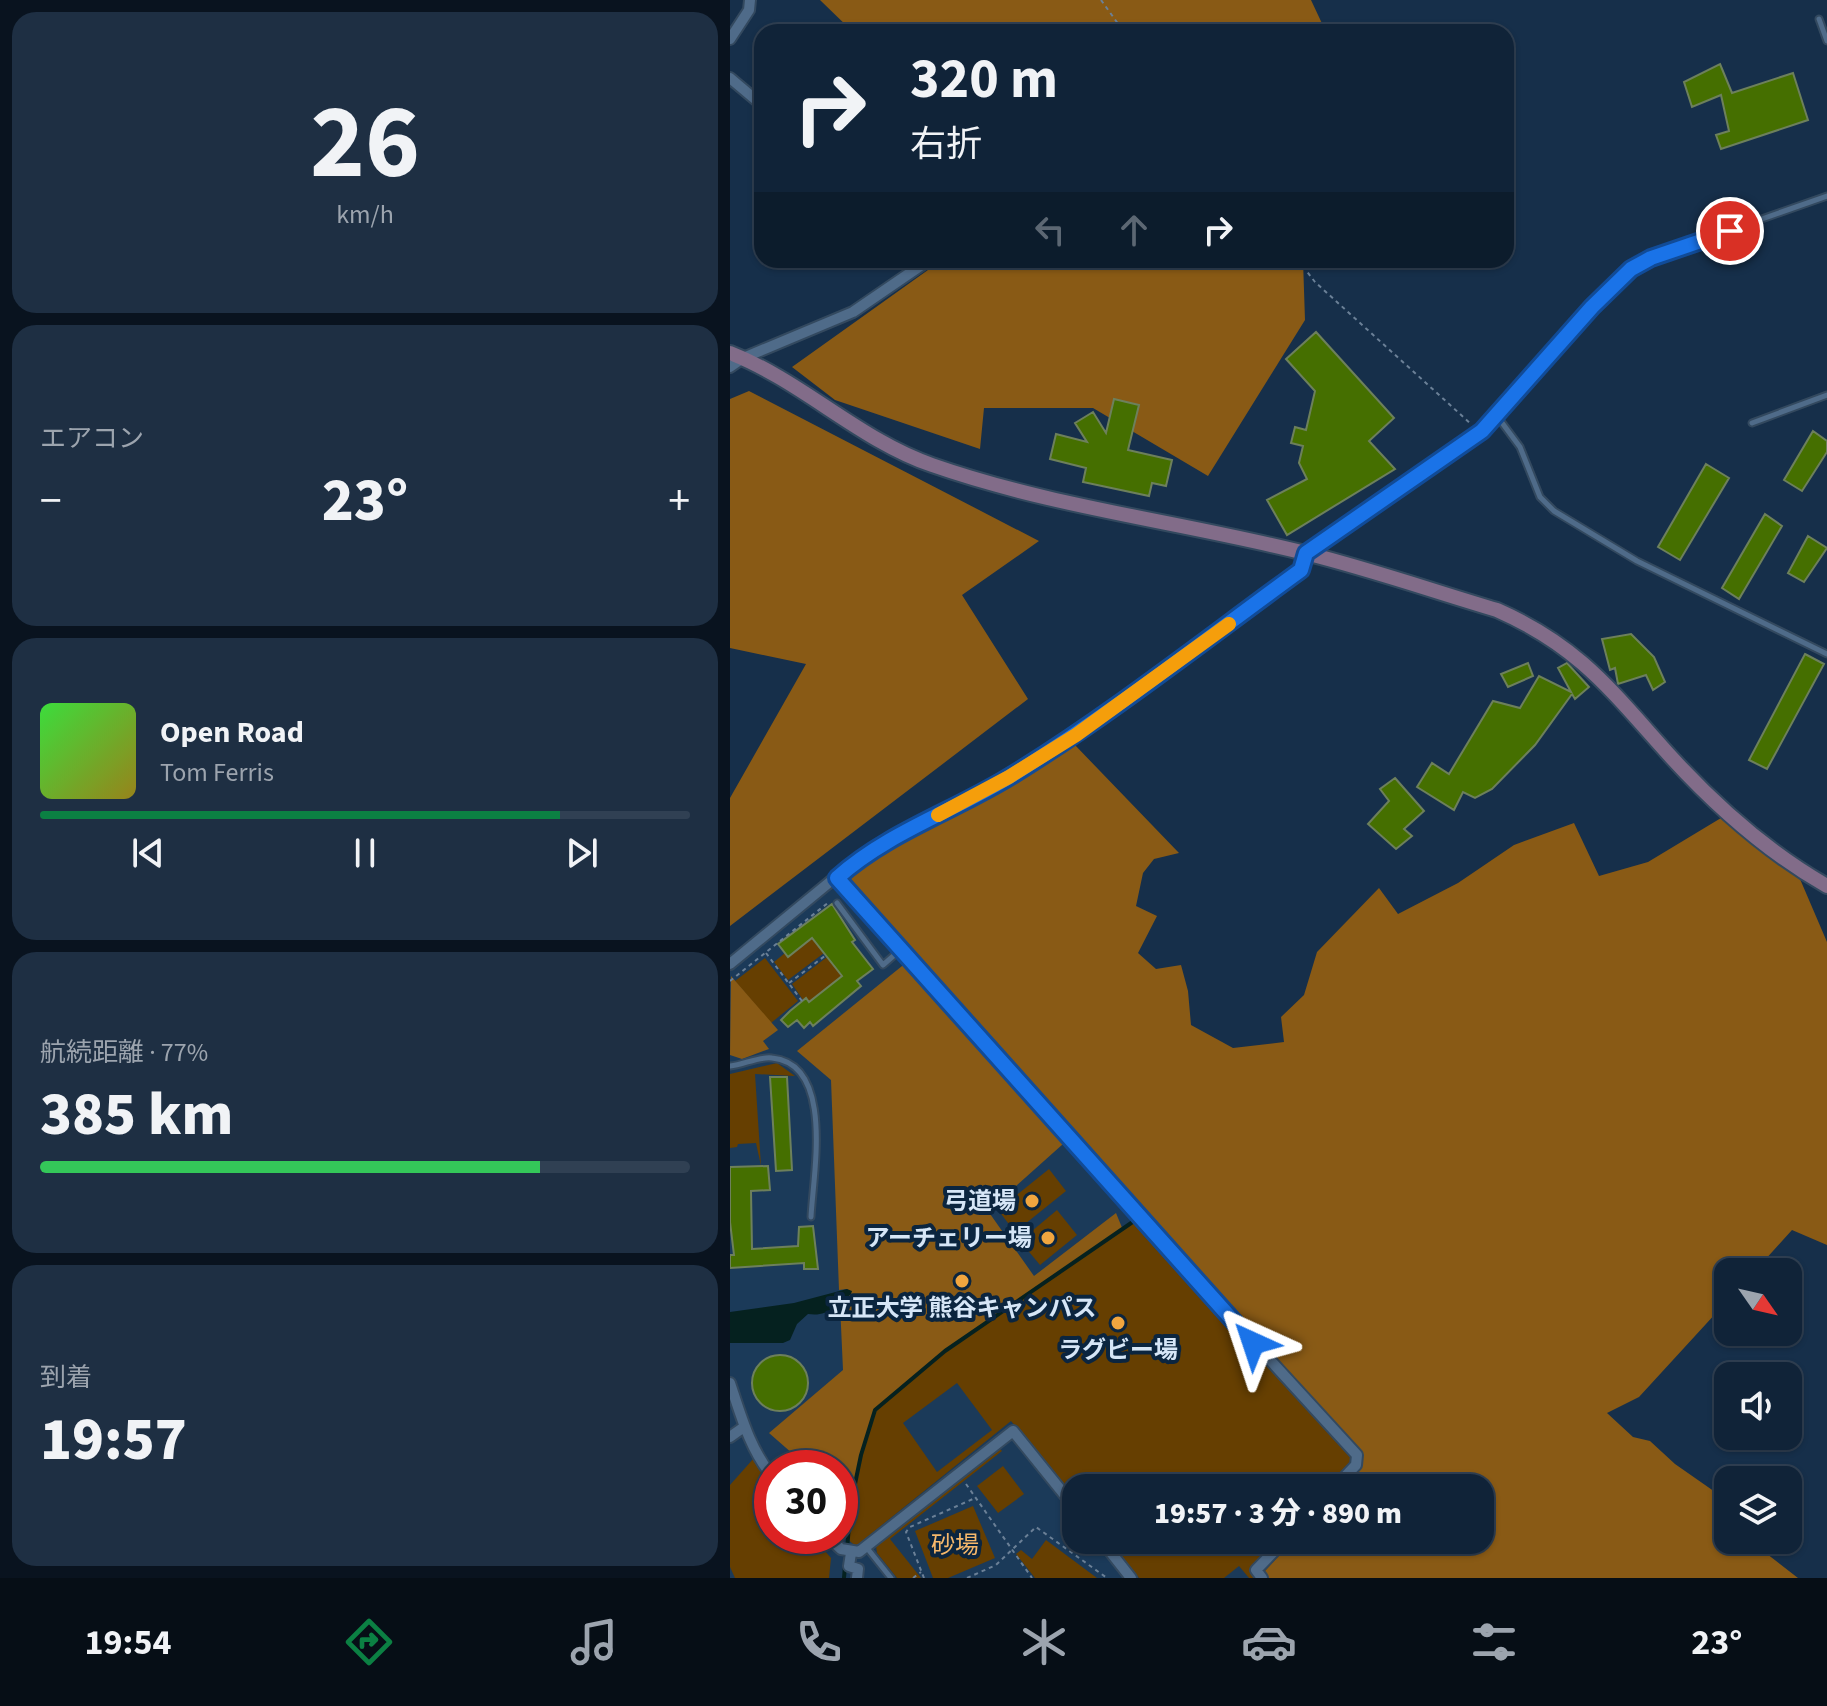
<!DOCTYPE html>
<html lang="ja">
<head>
<meta charset="utf-8">
<style>
  :root { --surface:#102338; --page:#1e2f43; --text:#f1f3f6; --muted:#9ca4ae; --line:#304053; --accent:#0b8043 }
  body { margin:0; font-family:"Source Sans 3","Noto Sans JP",sans-serif; background:var(--page); color:var(--text); height:100vh; display:flex; flex-direction:column; font-size:30px; white-space:nowrap }
  * { box-sizing:border-box; margin:0 }
  p { font-size:26px; color:var(--muted) }
  .icon { flex:none; width:44px; height:44px; fill:none; stroke:currentColor; stroke-width:2; stroke-linecap:round; stroke-linejoin:round }
  .map { position:relative; flex:1; overflow:hidden }
  .drawer { display:flex; flex-direction:column; gap:12px; padding:12px; background:#09131f; width:730px }
  .drawer>* { flex:none }
  .hud { position:absolute; left:24px; top:24px; width:760px; height:244px; border-radius:24px; box-shadow:0 2px 6px #0004,0 0 0 2px var(--line); background:#102338; color:var(--text); overflow:hidden }
  .needle { width:52px; rotate:124deg }
  .controls { position:absolute; left:984px; top:1258px; display:grid; gap:16px }
  .controls a { display:grid; place-items:center; width:88px; height:88px; border-radius:16px; background:var(--surface); box-shadow:0 2px 6px #0004,0 0 0 2px var(--line); font-size:40px }
  .speed { position:absolute; left:24px; top:1450px; display:flex; gap:16px; font-size:40px; font-weight:700; text-align:center }
  .speed>* { display:grid; place-content:center; width:104px; height:104px; border-radius:50%; background:var(--surface); box-shadow:0 2px 6px #0004,0 0 0 2px var(--line); line-height:1 }
  .speed .limit { border:12px solid #d22; background:#fff; color:#111 }
  .pin { position:absolute; display:grid; place-items:center; width:68px; height:68px; color:#fff; margin:-34px; border:4px solid #fff; border-radius:50%; box-shadow:0 2px 8px #0007 }
  .me { position:absolute; width:88px; margin:-44px; rotate:318deg; stroke-linejoin:round; filter:drop-shadow(0 0 6px #0008) }
  .turn { display:flex; align-items:center; gap:28px; height:168px; padding:0 24px; font-size:36px }
  .turn .icon { width:104px; height:104px; stroke-width:2.5 }
  .turn b { display:block; font-size:56px; line-height:68px }
  .lanes { display:flex; align-items:center; height:76px; padding:0 24px; background:#0003; justify-content:center; gap:40px; direction:ltr }
  .lanes .off { opacity:.35 }
  .big { font-size:60px; font-weight:800; line-height:1.1 }
  .drawer .card { flex:1; display:flex; flex-direction:column; justify-content:center; gap:12px; min-width:0; padding:0 28px; border-radius:24px; background:var(--page) }
  .drawer .dial { align-items:center; gap:0 }
  .dial b { font-size:104px; line-height:1 }
  .song { display:flex; align-items:center; gap:24px }
  .cover { width:96px; height:96px; border-radius:12px; background:linear-gradient(135deg,hsl(120 70% 55%),hsl(50 70% 35%)) }
  .played { height:8px; border-radius:4px; background:linear-gradient(90deg,var(--accent) 80%,var(--line) 80%) }
  .keys { display:flex; justify-content:space-around; direction:ltr }
  .heat { display:flex; justify-content:space-between; align-items:center; font-size:44px; direction:ltr }
  .charge { height:12px; border-radius:6px; background:linear-gradient(90deg,#34c759 77%,var(--line) 0) }
  .trip { position:absolute; left:332px; top:1474px; width:432px; height:80px; border-radius:24px; background:var(--surface); box-shadow:0 2px 6px #0004,0 0 0 2px var(--line); font-weight:800; line-height:80px; text-align:center }
  .menu { display:flex; height:128px; justify-content:space-around; align-items:center; background:#060e16; color:var(--muted) }
  .menu .icon { width:56px; height:56px }
  .menu .current { color:var(--accent) }
  .menu b { font-size:36px; color:var(--text) }
  main { display:flex; flex:1; min-height:0 }
  .map>svg:first-child { display:block }
</style>
</head>
<body>
<main>
<section class="drawer">
<div class="card dial"><b>26</b><p>km/h</p></div>
<div class="card"><p>エアコン</p>
<div class="heat"><a>−</a><b class="big">23°</b><a>+</a></div>
</div>
<div class="card">
<div class="song"><i class="cover"></i><div><b>Open Road</b><p>Tom Ferris</p></div></div>
<div class="played"></div>
<div class="keys"><svg class="icon" aria-label="previous" viewBox="0 0 24 24"><path d="M18 5L8 12l10 7zM5 5v14"/></svg><svg class="icon" aria-label="pause" viewBox="0 0 24 24"><path d="M8 5v14M16 5v14"/></svg><svg class="icon" aria-label="next" viewBox="0 0 24 24"><path d="M6 5l10 7-10 7zM19 5v14"/></svg></div>
</div>
<div class="card"><p>航続距離 · 77%</p><b class="big">385 km</b><div class="charge"></div></div>
<div class="card"><p>到着</p><b class="big">19:57</b></div>
</section>
<div class="map">
<svg width="1097" height="1578" viewBox="0 0 1097 1578">
  <rect width="100%" height="100%" fill="#162f4a"/>
  <!-- built -->
  <path fill="#1b3a59" fill-rule="evenodd" d="M112,877L408,1219L346,1488V1540H552L524,1570L530,1578H0V961ZM42,1468H110V1536H42Z"/>
  <!-- green -->
  <path fill="#663f01" fill-rule="evenodd" d="M95,928L94,953L58,980L44,962L55,953L59,957Z
    M97,957L116,973L79,1002L73,1000L62,984Z
    M35,958L68,1001L41,1023L5,981Z
    M47,1063L65,1076L25,1074L31,1166L26,1143L8,1144L7,1147L0,1148V1074Z
    M319,1169L336,1191L285,1232L268,1210Z
    M327,1210L347,1235L310,1265L290,1241Z
    M407,1219L625,1456L624,1464L601,1488H346V1501L281,1421L126,1546C106,1533 110,1516 110,1494L121,1503L131,1455L145,1410L215,1351ZM227,1383L262,1430L207,1472L173,1423Z
    M270,1449L272,1451L160,1539L191,1578H167L147,1553L146,1546Z
    M24,1458L42,1485V1536H82L101,1558L99,1578H5L0,1567V1485Z
    M273,1466L294,1494L268,1513L247,1486Z
    M243,1506L265,1558L218,1578H203L185,1531Z
    M316,1540L367,1578H305L286,1554L291,1550L302,1559Z
    M378,1540H552L524,1570L530,1578H519L509,1566L494,1578H409Z"/>
  <!-- forest -->
  <path fill="#895a15" d="M90,0H581L596,32H123Z
    M212,260H573L575,320L478,476L363,408H254L250,449L105,400L62,367Z
    M19,391L309,541L232,595L298,699L0,926V798L76,664L0,648V399Z
    M343,743L449,853L424,859L413,873L406,906L427,916L408,953L426,969L451,965L458,991L461,1025L503,1048L554,1042L551,1017L574,995L587,952L649,888L668,914L728,883L784,845L844,823L869,876L918,862L991,818L1070,879L1097,942V1245L1062,1230L1024,1272H998V1300L909,1397L877,1413L903,1437L920,1441L945,1464L998,1501V1540H1019L1068,1578H538L534,1572L563,1540H750V1488H610L632,1464L633,1456L242,1021L115,874L133,859Z
    M177,962L333,1144L258,1211L304,1276L386,1213L393,1230L215,1351L145,1410L131,1455L121,1503L110,1494V1468H79L39,1433L113,1370L110,1304L121,1294L117,1289L109,1290L101,1080L67,1051Z
    M1,976L48,1030L33,1041L39,1049L12,1059L0,1055Z"/>
  <!-- water -->
  <path fill="#05211f" d="M117,1289L122,1291L121,1294C106,1306 98,1317 78,1314L67,1324L60,1340L53,1343H0V1312L64,1303Z"/>
  <g fill="none" stroke-linecap="round" stroke-linejoin="round">
    <!-- stream -->
    <path stroke="#05211f" stroke-width="4" d="M117,1549L121,1503L131,1455L145,1410L215,1351L407,1219
      M114,1578L115,1566"/>
  </g>
  <!-- building -->
  <path fill="#456f00" stroke="#6d805c" stroke-width="2" d="M990,64L1002,93L1063,73L1078,120L991,149L986,135L999,131L991,95L962,107L954,82Z
    M586,332L664,418L639,441L665,469L557,535L537,500L577,479L569,463L573,446L561,443L565,427L576,430L585,391L556,359Z
    M384,399L409,405L398,450L442,460L436,486L422,483L419,496L353,482L356,468L320,459L326,434L357,442L345,423L363,412L376,433Z
    M1083,431L1097,441V452L1072,491L1054,480Z
    M976,464L999,478L950,560L928,547Z
    M1035,514L1052,526L1009,599L992,588Z
    M1078,536L1097,548L1074,582L1058,573Z
    M901,634L924,657L935,682L923,690L916,675L888,684L885,668L880,670L872,639Z
    M1075,654L1094,664L1037,769L1019,760Z
    M798,663L803,676L778,687L771,674Z
    M837,663L859,687L845,699L842,694L805,745L762,789L745,798L733,792L724,810L687,787L702,763L719,774L763,701L790,708L809,676L841,692L828,668Z
    M665,778L694,811L674,829L682,836L666,849L638,824L659,801L650,789Z
    M102,904L125,940L122,942L143,969L127,981L131,986L83,1026L80,1022L74,1028L67,1020L58,1027L51,1020L60,1011L76,998L79,1002L112,976L82,938L58,957L48,944Z
    M40,1077H57L62,1170L46,1171Z
    M38,1166L40,1190L21,1191L22,1249L68,1246L69,1227L83,1226L88,1269H74V1263L0,1268V1255H4L0,1222V1167Z
    M22 1383a28 28 0 1 1 56 0a28 28 0 1 1-56 0Z"/>
  <g fill="none" stroke-linecap="round" stroke-linejoin="round">
    <!-- lane casing -->
    <g stroke="#33495f" stroke-width="9">
      <path id="lane" d="M1089,19L1097,41
        M767,416L790,447L810,497L824,511L907,561L1097,654
        M765,418C809,368 865,289 921,258L1097,196
        M1022,423L1097,395
        M107,903L153,965L169,951
        M0,1066C13,1065 30,1056 42,1058C105,1064 83,1175 81,1217
        M137,1548L161,1578"/>
    </g>
    <!-- street casing -->
    <g stroke="#33495f" stroke-width="14">
      <path id="street" d="M0,39L19,10L20,0
        M0,78L32,105
        M0,367L13,358L123,312L199,260
        M107,878L409,1217L627,1455L626,1465L604,1488
        M0,964L129,858L279,777L346,735L571,570L576,553L761,423
        M0,1383C11,1416 20,1449 42,1476
        M0,1437L14,1427
        M97,1536L111,1549L129,1552L283,1431L346,1509
        M371,1540L401,1578
        M121,1553L119,1566L128,1569L127,1578
        M532,1578L526,1570L555,1540"/>
    </g>
    <!-- secondary casing -->
    <g stroke="#33495f" stroke-width="18">
      <path id="secondary" d="M0,353C72,381 129,440 202,465C322,507 451,522 575,553C640,569 703,591 767,610C851,647 883,693 942,758C987,807 1039,853 1097,886"/>
    </g>
    <!-- path -->
    <path stroke="#6b8097" stroke-width="2" stroke-dasharray="4 4" stroke-linecap="butt" d="M371,0L394,32
      M568,260L585,282L741,424
      M36,953L72,1001
      M0,981L99,902
      M59,983L96,955
      M236,1484L302,1578
      M183,1578L191,1572
      M194,1578L176,1532L180,1527L245,1498
      M237,1578L266,1565L306,1527L377,1578"/>
    <!-- lane -->
    <use href="#lane" stroke="#4f6b89" stroke-width="5"/>
    <!-- street -->
    <use href="#street" stroke="#4f6b89" stroke-width="10"/>
    <!-- secondary -->
    <use href="#secondary" stroke="#826c89" stroke-width="14"/>
  </g>
  <g fill="none" stroke-linecap="round" stroke-linejoin="round">
    <!-- route casing -->
    <g stroke="#114b97" stroke-width="20">
      <path id="route" d="M523,1343L107,878C158,832 227,810 284,774C384,712 476,639 571,570L576,553L752,431L862,307L901,269L921,258L1000,231"/>
    </g>
    <!-- route -->
    <use href="#route" stroke="#1a73e8" stroke-width="14"/>
    <!-- slow -->
    <path stroke="#f59e0b" stroke-width="14" d="M208,815L279,777L346,735L499,624"/>
  </g>
  <!-- markers -->
  <g fill="#f1a63f" stroke="#0b253f" stroke-width="3">
    <circle cx="302" cy="1201" r="8"/>
    <circle cx="318" cy="1238" r="8"/>
    <circle cx="232" cy="1281" r="8"/>
    <circle cx="388" cy="1323" r="8"/>
  </g>
  <g text-anchor="middle" stroke-width="8" stroke-linejoin="round" paint-order="stroke">
    <!-- poi labels -->
    <g font-size="24" font-weight="bold" fill="#d6e6f7" stroke="#0b253f" text-anchor="end">
      <text x="286" y="1209">弓道場</text>
      <text x="302" y="1246">アーチェリー場</text>
      <text x="232" y="1316" text-anchor="middle">立正大学 熊谷キャンパス</text>
      <text x="388" y="1358" text-anchor="middle">ラグビー場</text>
    </g>
    <!-- park labels -->
    <g font-size="24" fill="#f6b86b" stroke="#0b253f">
      <text x="225" y="1553">砂場</text>
    </g>
  </g>
</svg>
<div class="controls">
<a><svg class="needle" viewBox="-14 -14 28 28"><path d="M0-13l5 13h-10z" fill="#e53935"/><path d="M0 13l5-13h-10z" fill="#9ca4ae"/></svg></a>
<a><svg class="icon" aria-label="sound" viewBox="0 0 24 24"><path d="M4 9h4l5-4v14l-5-4H4zM17 9q2 3 0 6"/></svg></a>
<a><svg class="icon" aria-label="layers" viewBox="0 0 24 24"><path d="M12 4l9 5-9 5-9-5zM3 14l9 5 9-5"/></svg></a>
</div>
<div class="speed"><div class="limit">30</div></div>
<div class="pin" style="left:1000px;top:231px;background:#d93025"><svg class="icon" aria-label="arrive" viewBox="0 0 24 24"><path d="M6 21V4h12l-3 4 3 4H6"/></svg></div>
<svg class="me" style="left:523px;top:1343px" viewBox="-20 -20 40 40"><path d="M0-17L14 15 0 8-14 15z" fill="#1a73e8" stroke="#fff" stroke-width="4"/></svg>
<div class="trip">19:57 · 3 分 · 890 m</div>
<div class="hud">
<div class="turn"><svg class="icon" aria-label="right" viewBox="0 0 24 24"><path d="M7 20v-9h11M14 6l5 5-5 5"/></svg><div><b>320 m</b>右折</div></div>
<div class="lanes"><svg class="icon off" aria-label="left" viewBox="0 0 24 24"><path d="M17 20v-9H6M10 6l-5 5 5 5"/></svg><svg class="icon off" aria-label="ahead" viewBox="0 0 24 24"><path d="M12 20V5M6 11l6-6 6 6"/></svg><svg class="icon" aria-label="right" viewBox="0 0 24 24"><path d="M7 20v-9h11M14 6l5 5-5 5"/></svg></div>
</div>
</div>
</main>
<nav class="menu">
<b>19:54</b>
<svg class="icon current" aria-label="directions" viewBox="0 0 24 24"><path d="M12 3l9 9-9 9-9-9zM9 14v-3h6M13 9l2 2-2 2"/></svg>
<svg class="icon" aria-label="music" viewBox="0 0 24 24"><path d="M9 18V5l10-2v13"/><circle cx="6" cy="18" r="3"/><circle cx="16" cy="16" r="3"/></svg>
<svg class="icon" aria-label="phone" viewBox="0 0 24 24"><path d="M5 4h4l2 5-3 2q2 4 5 5l2-3 5 2v4C11 20 4 13 5 4z"/></svg>
<svg class="icon" aria-label="climate" viewBox="0 0 24 24"><path d="M12 3v18M4 7l16 10M4 17L20 7"/></svg>
<svg class="icon" aria-label="car" viewBox="0 0 24 24"><path d="M5 17H2v-5l4-1 3-4h7l3 4 3 1v5h-3M9 17h6M6 11h13"/><circle cx="7" cy="17" r="2"/><circle cx="17" cy="17" r="2"/></svg>
<svg class="icon" aria-label="filters" viewBox="0 0 24 24"><path d="M4 7h16M4 17h16"/><circle cx="9" cy="7" r="2"/><circle cx="15" cy="17" r="2"/></svg>
<b>23°</b>
</nav>
</body>
</html>
